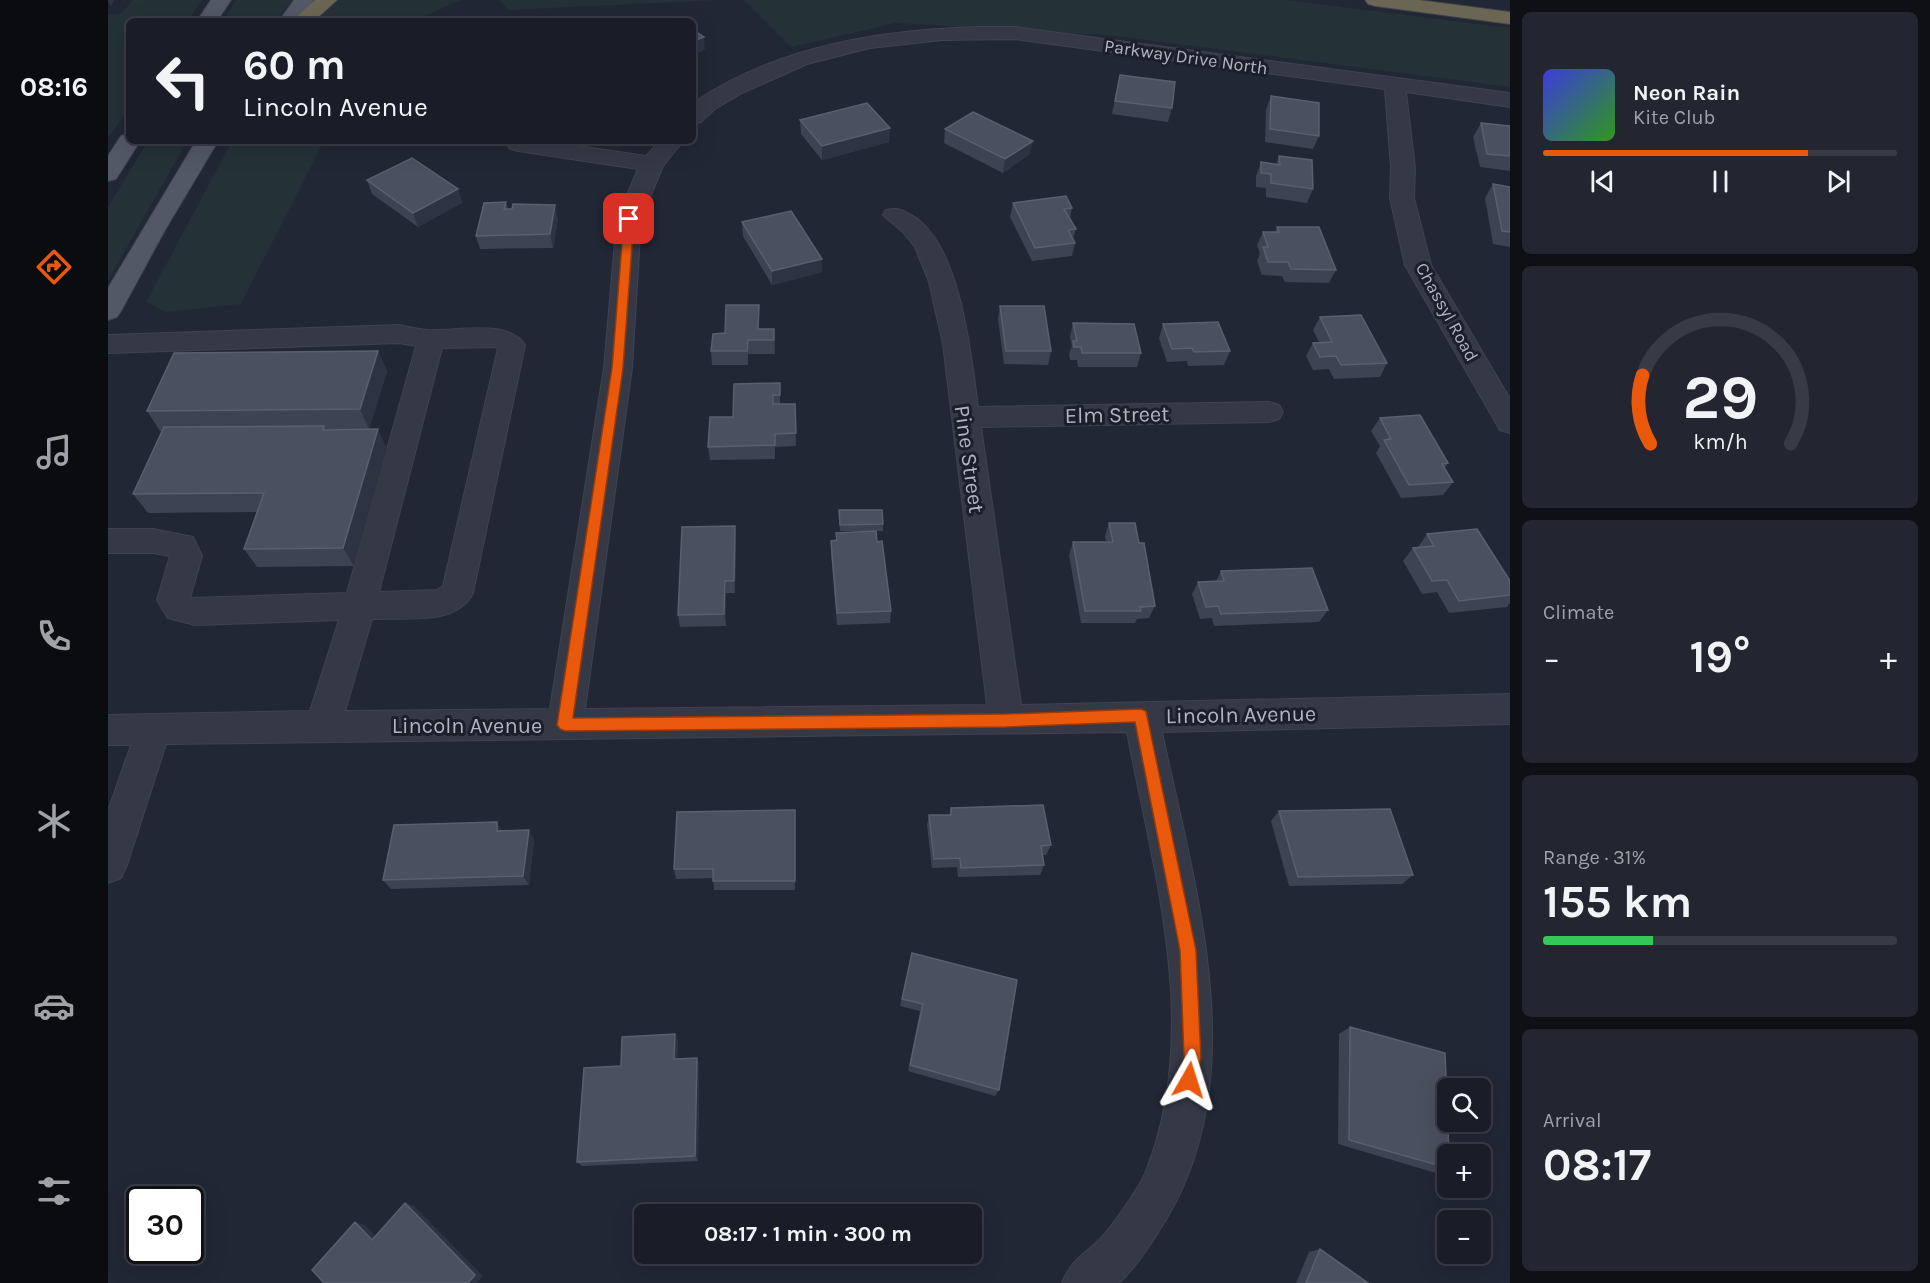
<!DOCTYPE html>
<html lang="en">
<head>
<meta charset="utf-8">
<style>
  :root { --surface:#1a1d28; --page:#232630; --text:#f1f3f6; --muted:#9fa2a8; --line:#383b45; --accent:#ea580c }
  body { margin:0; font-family:Karla,sans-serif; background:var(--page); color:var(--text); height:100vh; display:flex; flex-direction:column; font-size:22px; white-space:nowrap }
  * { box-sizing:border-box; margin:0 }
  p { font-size:20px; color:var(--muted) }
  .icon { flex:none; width:33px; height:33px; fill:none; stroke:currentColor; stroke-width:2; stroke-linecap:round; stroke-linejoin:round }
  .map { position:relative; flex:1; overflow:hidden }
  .drawer { display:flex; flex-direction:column; gap:12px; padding:12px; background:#0e1016; width:420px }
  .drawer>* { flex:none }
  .top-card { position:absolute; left:18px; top:18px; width:570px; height:126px; border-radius:9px; box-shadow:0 6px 24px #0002,0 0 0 2px var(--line); background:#1a1d28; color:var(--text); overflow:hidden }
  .controls { position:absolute; left:1329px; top:1078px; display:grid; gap:12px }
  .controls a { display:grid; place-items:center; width:54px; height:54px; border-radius:9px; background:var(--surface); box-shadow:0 6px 24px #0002,0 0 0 2px var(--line); font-size:30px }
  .speed { position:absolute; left:18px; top:1186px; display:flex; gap:12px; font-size:30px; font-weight:700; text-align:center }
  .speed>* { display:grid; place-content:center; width:78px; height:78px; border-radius:50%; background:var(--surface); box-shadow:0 6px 24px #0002,0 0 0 2px var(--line); line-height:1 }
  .speed .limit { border:3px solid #111; border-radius:9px; background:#fff; color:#111 }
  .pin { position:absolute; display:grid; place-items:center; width:51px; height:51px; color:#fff; margin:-26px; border-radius:12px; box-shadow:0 3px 9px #0006 }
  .me { position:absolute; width:66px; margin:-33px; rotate:6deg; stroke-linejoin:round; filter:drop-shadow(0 0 4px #0008) }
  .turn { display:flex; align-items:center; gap:21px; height:126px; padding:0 18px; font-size:27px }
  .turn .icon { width:78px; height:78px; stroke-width:2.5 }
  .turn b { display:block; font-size:42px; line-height:51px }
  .big { font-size:45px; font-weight:700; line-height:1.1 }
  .drawer .widget { flex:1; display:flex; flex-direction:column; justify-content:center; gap:9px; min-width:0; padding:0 21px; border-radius:9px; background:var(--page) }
  .drawer .dial { align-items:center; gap:0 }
  .dial svg { height:156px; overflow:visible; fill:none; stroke:var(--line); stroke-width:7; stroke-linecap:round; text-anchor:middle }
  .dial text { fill:var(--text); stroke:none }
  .song { display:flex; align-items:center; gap:18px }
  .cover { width:72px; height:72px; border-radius:9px; background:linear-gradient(135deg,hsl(240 70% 55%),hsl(110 70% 35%)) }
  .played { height:6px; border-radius:3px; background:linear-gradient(90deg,var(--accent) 75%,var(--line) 75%) }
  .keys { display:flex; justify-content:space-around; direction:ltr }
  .heat { display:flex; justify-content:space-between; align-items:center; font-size:33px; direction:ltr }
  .charge { height:9px; border-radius:4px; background:linear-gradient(90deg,#34c759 31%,var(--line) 0) }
  .trip { position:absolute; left:526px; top:1204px; width:348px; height:60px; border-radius:9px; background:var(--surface); box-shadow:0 6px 24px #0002,0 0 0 2px var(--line); font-weight:700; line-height:60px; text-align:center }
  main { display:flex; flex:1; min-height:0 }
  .tabs { display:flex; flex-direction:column; width:108px; justify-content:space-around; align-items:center; background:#0a0c10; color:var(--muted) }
  .tabs .icon { width:42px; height:42px }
  .tabs .current { color:var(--accent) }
  .tabs b { font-size:27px; color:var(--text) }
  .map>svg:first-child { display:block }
</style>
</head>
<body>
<main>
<nav class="tabs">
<b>08:16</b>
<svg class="icon current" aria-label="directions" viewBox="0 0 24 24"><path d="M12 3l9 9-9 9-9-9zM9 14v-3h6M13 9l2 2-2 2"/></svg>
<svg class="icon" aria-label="music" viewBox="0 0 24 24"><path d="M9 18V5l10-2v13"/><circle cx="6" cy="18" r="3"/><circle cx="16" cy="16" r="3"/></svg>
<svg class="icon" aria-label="phone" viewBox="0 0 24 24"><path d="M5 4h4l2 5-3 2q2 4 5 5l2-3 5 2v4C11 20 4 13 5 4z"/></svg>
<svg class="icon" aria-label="climate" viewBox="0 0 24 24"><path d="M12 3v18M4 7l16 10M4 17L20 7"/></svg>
<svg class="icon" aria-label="car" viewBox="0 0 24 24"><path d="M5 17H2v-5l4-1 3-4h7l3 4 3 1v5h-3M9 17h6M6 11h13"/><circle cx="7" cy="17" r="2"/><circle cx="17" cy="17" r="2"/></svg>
<svg class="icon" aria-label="filters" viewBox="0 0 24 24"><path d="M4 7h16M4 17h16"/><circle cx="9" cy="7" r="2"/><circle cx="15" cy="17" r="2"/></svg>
</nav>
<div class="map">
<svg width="1402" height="1283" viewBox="0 0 1402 1283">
  <rect width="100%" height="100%" fill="#222735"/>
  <!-- green -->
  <path fill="#243136" d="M25,0H94L80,21H21V108L0,138V15L12,14Z
    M128,0H184L168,21H115Z
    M231,0H353L305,21H206L213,12Z
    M391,0H612L401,10Z
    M636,0H1179L1402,28V87L1008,36L788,23L683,47Z
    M40,141H79L0,281V207Z
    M124,141H216L133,304L58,312L38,302Z"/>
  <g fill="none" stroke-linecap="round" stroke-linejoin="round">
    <!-- minor casing -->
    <g stroke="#3f434f" stroke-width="2">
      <path id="minor" d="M870,27H906L1402,93V107L1298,92L1307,168L1306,198L1323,265L1402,399V433L1392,430L1297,265L1282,198L1283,168L1277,89L906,39L834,40L762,48L699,64L634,93L607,109L593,122L585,124V104L591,99C674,45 774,30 870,27Z
        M401,141H436L538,156L552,141H575L555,166L533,219L524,368L477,709L879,705L835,344L821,282L807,247L795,232L775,215L778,210C791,207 797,211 808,218C853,250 863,355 870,407L1161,402L1171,405L1175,412L1171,419L1161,422L873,427L913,705L1402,694V724L1054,732C1087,890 1149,1082 1052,1229C1040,1249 1028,1267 1011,1283H954C965,1256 978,1255 995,1236C1006,1223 1032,1187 1038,1171C1094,1031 1046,874 1019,732L58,744L19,865L13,878L0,883V811L23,745H0V715L202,711L231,620L87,625L60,618L49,600L62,556L45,553H0V529H45L85,537L94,556L82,598L239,593L308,346L291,343L0,353V335L291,325C300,327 310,329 319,330C347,332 401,318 417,345L365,593C348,627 296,617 264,619L237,711L442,709L496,368L509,219L530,169L410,151L402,149L399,144ZM388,347L390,348L335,586L329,590L271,592L334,348Z"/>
    </g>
    <!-- major casing -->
    <g stroke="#3f434f" stroke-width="2">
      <path id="major" d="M103,0H123L109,21H89Z
        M186,0H206L191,21H171Z
        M21,134V141H32L8,179L0,181V156L13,136Z
        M88,141H110L57,230L13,311L9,317L0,320V288Z"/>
    </g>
    <!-- highway casing -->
    <g stroke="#3d414d" stroke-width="2">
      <path id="highway" d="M207,0H229L206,21H184Z
        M1257,0H1311L1402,12V24L1267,6L1260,4Z"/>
    </g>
    <!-- minor -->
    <use href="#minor" fill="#353946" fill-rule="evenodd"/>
    <!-- major -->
    <use href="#major" fill="#535866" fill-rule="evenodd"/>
    <!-- highway -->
    <use href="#highway" fill="#6b6653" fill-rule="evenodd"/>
  </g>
  <!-- wall -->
  <path fill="#3e4353" d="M1012,75L1064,108L1060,122L1004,114Z
    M1163,96L1211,136L1205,149L1157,142L1158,110Z
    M692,120L781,142L714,160L693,134Z
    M1373,123L1402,126V171L1372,167L1365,137Z
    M837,129L922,154L895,173L836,143Z
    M1171,156L1205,189L1199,203L1158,197V188L1148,187V176L1153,162L1168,164Z
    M259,180L350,189L354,203L310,227L264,194Z
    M1385,184L1402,187V247L1385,244L1377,198Z
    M398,202L400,209L450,219L445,248L372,249L368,236Z
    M905,203L964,208L962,218L968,229L965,239L967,243L964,256L924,261L902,217Z
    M634,222L714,259V272L664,285L635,236Z
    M1169,227L1228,270L1221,283L1177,282L1174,276L1154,275L1149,261L1152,254L1149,245L1155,232H1167Z
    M651,305V329H666L667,354H640V365H604L603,351L617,333Z
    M892,306L943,351L940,365L896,364L890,319Z
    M1212,317L1279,363L1272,377L1226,379L1221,369L1205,370L1198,356L1205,343L1211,342L1205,330Z
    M965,323L1033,353L1029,367H970L969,360H962L961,354L964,346L962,337Z
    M1055,324L1122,351L1116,365L1080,366L1079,361L1059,362L1051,338Z
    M270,351L279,371L261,429H218L279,449L246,566L149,567L136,549L149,512L40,513L25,494L54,431H52L39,411Z
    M672,383V404H687L688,446L667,447V459L602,460L600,447Z
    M1272,418L1340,463L1337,468L1345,482L1335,495L1293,498L1268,453L1272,446L1263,431Z
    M731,510L775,524V531H732Z
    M1001,523L1031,543L1047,606L1041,618L1029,619L1027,623H973L961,555L965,542H998L997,536Z
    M728,533L769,542L783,611L782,623L729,625L723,553V541L728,540Z
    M1319,534L1402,581V603L1399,607L1341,613L1329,592L1314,594L1295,561L1305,548H1310V547Z
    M628,539L627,593H618V626L572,627L570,615Z
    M1113,571L1220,610L1211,622L1106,626L1104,618L1092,619L1084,594L1090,582L1108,581Z
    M843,808L943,845L938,855H934L936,865L932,875L850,877L849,867L824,868L819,825L821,815H841Z
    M687,810V890H606L605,878L568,879L566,869Z
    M1171,811L1305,875L1294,884L1181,886L1163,821Z
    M394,830L426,840L421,885L283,889L275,880Z
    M802,961L891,1090L887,1096L800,1071L812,1011L792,1006Z
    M1242,1027L1340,1155V1169L1328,1173L1230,1144L1231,1034Z
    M567,1034L570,1041L569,1059L589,1058L591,1064L590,1161L474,1166L469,1162L513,1066Z
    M1212,1249L1260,1283H1188L1201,1252Z"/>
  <!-- shaded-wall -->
  <path fill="#2d3342" d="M0,0H6L3,7Z
    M596,37L597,50L585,55V41Z
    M782,128L781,142L714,160V146Z
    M925,141L922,154L895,173L897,159Z
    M350,189L354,203L310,227L305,213Z
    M447,205L450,219L445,248L442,234Z
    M714,259V272L664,285V271Z
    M270,351L279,371L261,429L252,409Z
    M270,429L279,449L246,566L235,548Z
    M627,526L628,539L627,593L626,581Z
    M617,581L618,593V626L616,614Z
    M389,822L395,832L389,831Z
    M421,830L426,840L421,885L415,876Z
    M567,1034L570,1041L569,1065L566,1059Z
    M589,1058L591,1064L590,1161L587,1156Z
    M297,1203L306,1206L375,1276L369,1283H360Z
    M247,1222L257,1225L274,1243L264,1240Z"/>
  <!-- building -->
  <path fill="#4a505f" stroke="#5a5f6f" stroke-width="1.5" d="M585,30L596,37L585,41Z
    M1012,75L1067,82L1064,108L1007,101Z
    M1163,96L1211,103V136L1162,129Z
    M759,103L782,128L714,146L692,120Z
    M865,112L925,141L897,159L837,129Z
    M1373,123L1402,126V156L1379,154Z
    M1171,156L1204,160L1205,189L1163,183V174L1153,173V162L1172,165Z
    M304,158L350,189L305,213L259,180Z
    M1385,184L1402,187V232L1394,231Z
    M958,196L964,208L956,209L968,229L960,230L967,243L927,248L905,203Z
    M398,202L396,209H404L405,204L447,205L442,234L368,236L376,203Z
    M683,211L714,259L664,271L634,222Z
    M1169,227H1211L1228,270L1183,269L1180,262H1160L1155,247H1160L1155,232H1171Z
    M618,305H651L650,329H666V340H640L639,351H603L605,334L617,333Z
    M892,306H936L943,351H898Z
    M1253,315L1279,363L1233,365L1228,356L1212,357L1205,343L1224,342L1212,317Z
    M1110,322L1122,351L1086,352L1084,348L1064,349L1055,324Z
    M965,323L1026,324L1033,353H974L973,347H966L965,341H969Z
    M270,351L252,409L39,411L66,353Z
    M672,383V395H665V404H687L688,433L667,434V445L600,447L602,417H625L626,384Z
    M1312,415L1340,463L1334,464L1345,482L1301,485L1276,440L1283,439L1272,418Z
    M216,426L215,430L270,429L235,548L136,549L156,493L25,494L56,427Z
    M731,510H774L775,524L732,525Z
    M1001,523H1027L1031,543H1036L1047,606L1032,607L1033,611H977L965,542H1005Z
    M627,526L626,581H617L616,614L570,615L574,527Z
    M1369,529L1402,581V595L1351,601L1339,580L1324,581L1305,548L1326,546L1319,534Z
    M768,531L769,542L774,541L783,611L729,613L723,541L729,540L728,533Z
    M1204,568L1220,610L1113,614L1110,606L1098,607L1090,582L1116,581L1113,571Z
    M935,805L943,845L933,846L936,865L853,868L852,858L826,859L821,815H843V808Z
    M1282,809L1305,875L1190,877L1171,811Z
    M687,810V881H605V869H566L569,812Z
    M389,822V831L421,830L415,876L275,880L286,825Z
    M804,953L909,980L891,1090L802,1065L815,1004L794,999Z
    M1242,1027L1337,1053L1341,1155H1340V1168L1241,1140Z
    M567,1034L566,1059L589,1058L587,1156L469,1162L476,1068L513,1066L514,1037Z
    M297,1203L367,1275L360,1283H216L204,1270L247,1222L264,1240Z
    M1212,1249L1260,1283H1198Z"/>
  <!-- route -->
  <path fill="#ea580c" stroke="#983908" stroke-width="1.5" d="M521,216L526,219L515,368L465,718L898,714L1033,709L1038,711L1088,950L1093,1058L1087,1086L1081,1089L1075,1086L1072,1080L1076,1058L1072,950L1027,722L898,727L457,731L452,729L449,725L504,368L516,219Z"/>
  <g text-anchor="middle" stroke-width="6" stroke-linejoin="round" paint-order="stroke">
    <!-- far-street labels -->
    <g font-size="18" fill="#b0b4c2" stroke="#1b1f2a">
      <text transform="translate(1078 57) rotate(8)" y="6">Parkway Drive North</text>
      <text transform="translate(1339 312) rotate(61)" y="6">Chassyl Road</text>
    </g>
    <!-- street labels -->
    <g font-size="22" fill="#b0b4c2" stroke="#1b1f2a">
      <text transform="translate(1009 414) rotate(-1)" y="8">Elm Street</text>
      <text transform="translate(862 459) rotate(82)" y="8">Pine Street</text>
      <text transform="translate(1133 714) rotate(-1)" y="8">Lincoln Avenue</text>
      <text x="359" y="733">Lincoln Avenue</text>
    </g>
  </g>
</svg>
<div class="controls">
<a><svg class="icon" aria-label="search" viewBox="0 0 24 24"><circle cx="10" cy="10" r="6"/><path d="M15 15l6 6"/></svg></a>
<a>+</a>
<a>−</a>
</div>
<div class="speed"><div class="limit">30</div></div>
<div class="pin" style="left:521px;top:219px;background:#d93025"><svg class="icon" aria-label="arrive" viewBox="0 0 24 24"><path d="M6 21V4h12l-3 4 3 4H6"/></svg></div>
<svg class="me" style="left:1081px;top:1080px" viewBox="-20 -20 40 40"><path d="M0-17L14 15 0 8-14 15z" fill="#ea580c" stroke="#fff" stroke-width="4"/></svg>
<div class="trip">08:17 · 1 min · 300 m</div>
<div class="top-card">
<div class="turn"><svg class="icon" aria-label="left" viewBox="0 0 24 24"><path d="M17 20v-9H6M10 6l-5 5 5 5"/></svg><div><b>60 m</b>Lincoln Avenue</div></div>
</div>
</div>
<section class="drawer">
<div class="widget">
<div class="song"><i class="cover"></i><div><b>Neon Rain</b><p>Kite Club</p></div></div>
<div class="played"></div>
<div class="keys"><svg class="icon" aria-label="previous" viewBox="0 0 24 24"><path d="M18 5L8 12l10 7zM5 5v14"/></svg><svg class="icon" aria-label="pause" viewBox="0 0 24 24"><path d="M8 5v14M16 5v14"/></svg><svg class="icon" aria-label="next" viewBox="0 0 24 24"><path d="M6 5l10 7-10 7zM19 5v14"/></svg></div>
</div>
<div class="widget dial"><svg viewBox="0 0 100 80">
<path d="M14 69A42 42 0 1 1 86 69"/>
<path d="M14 69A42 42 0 0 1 10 34" stroke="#ea580c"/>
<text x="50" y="56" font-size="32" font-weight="700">29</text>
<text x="50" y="72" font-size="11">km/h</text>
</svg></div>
<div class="widget"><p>Climate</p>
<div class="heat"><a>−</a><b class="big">19°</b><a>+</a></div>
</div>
<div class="widget"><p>Range · 31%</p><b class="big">155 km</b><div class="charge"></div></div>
<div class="widget"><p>Arrival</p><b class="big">08:17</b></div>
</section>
</main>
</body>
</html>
